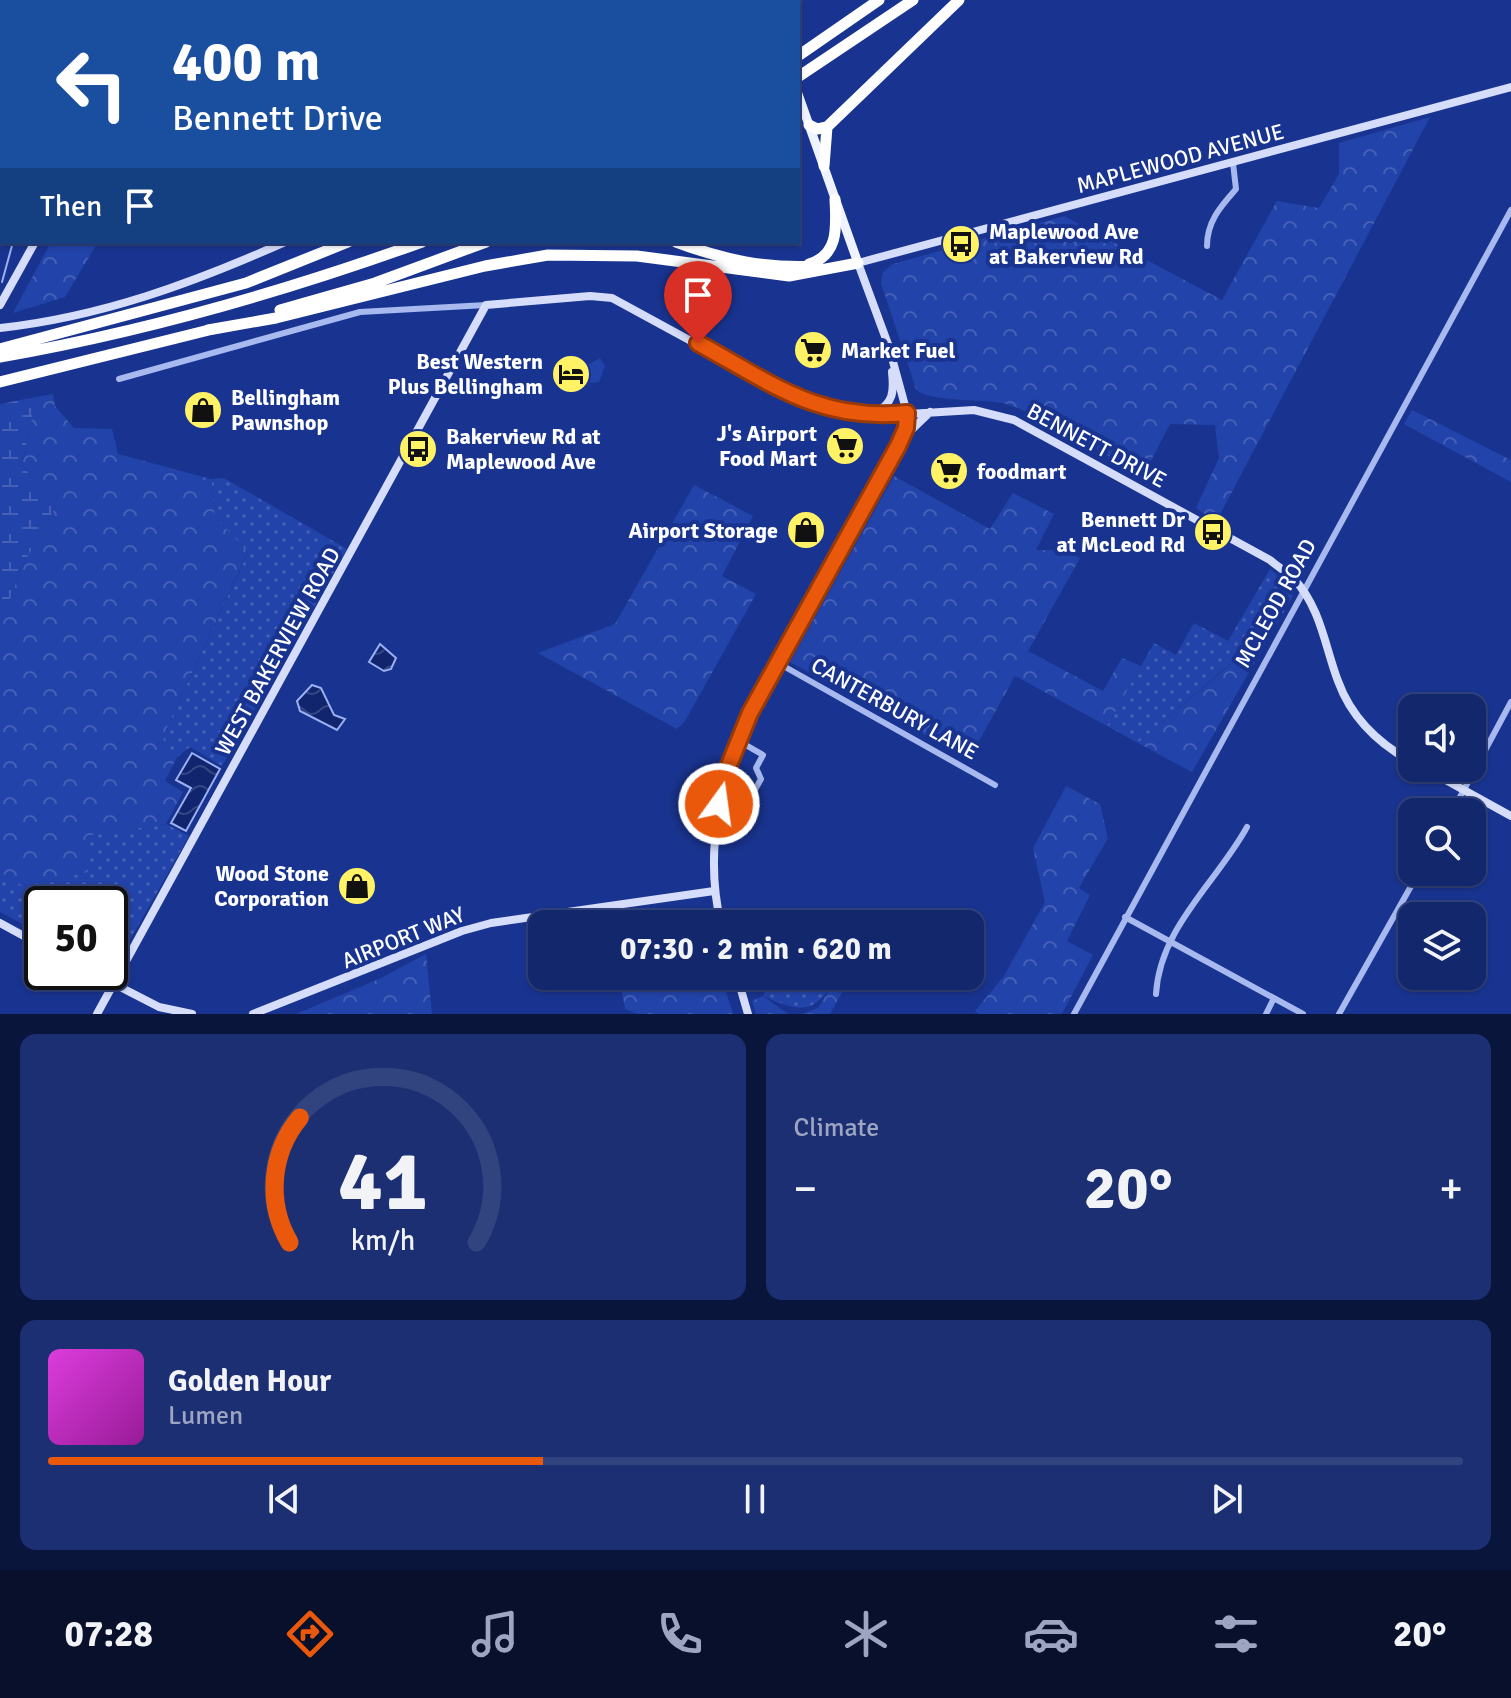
<!DOCTYPE html>
<html lang="en">
<head>
<meta charset="utf-8">
<style>
  :root { --surface:#13276c; --page:#1c2f72; --text:#f1f3f6; --muted:#9da5c2; --line:#32447f; --accent:#ea580c }
  body { margin:0; font-family:Signika,sans-serif; background:var(--page); color:var(--text); height:100vh; display:flex; flex-direction:column; font-size:30px; white-space:nowrap }
  * { box-sizing:border-box; margin:0 }
  p { font-size:26px; color:var(--muted) }
  .icon { flex:none; width:44px; height:44px; fill:none; stroke:currentColor; stroke-width:2; stroke-linecap:round; stroke-linejoin:round }
  .map { position:relative; height:1014px; overflow:hidden }
  .details { display:flex; flex-direction:column; gap:20px; padding:20px; background:#0a153b; flex:1 }
  .details>* { flex:none }
  .guide { position:absolute; left:0px; top:0px; width:800px; height:244px; box-shadow:0 2px 6px #0004,0 0 0 2px var(--line); background:#1a4fa0; color:#fff; overflow:hidden }
  .buttons { position:absolute; left:1398px; top:694px; display:grid; gap:16px }
  .buttons a { display:grid; place-items:center; width:88px; height:88px; border-radius:16px; background:var(--surface); box-shadow:0 2px 6px #0004,0 0 0 2px var(--line); font-size:40px }
  .speed { position:absolute; left:24px; top:886px; display:flex; gap:16px; font-size:40px; font-weight:700; text-align:center }
  .speed>* { display:grid; place-content:center; width:104px; height:104px; border-radius:50%; background:var(--surface); box-shadow:0 2px 6px #0004,0 0 0 2px var(--line); line-height:1 }
  .speed .limit { border:4px solid #111; border-radius:12px; background:#fff; color:#111 }
  .pin { position:absolute; display:grid; place-items:center; width:68px; height:68px; color:#fff; margin:-82px -34px; border-radius:50% 50% 50% 0; rotate:-45deg; box-shadow:0 0 8px #0007 }
  .pin .icon { rotate:45deg }
  .me { position:absolute; width:88px; margin:-44px; rotate:14deg; stroke-linejoin:round; filter:drop-shadow(0 0 6px #0008) }
  .turn { display:flex; align-items:center; gap:28px; height:168px; padding:0 40px; font-size:36px }
  .turn .icon { width:104px; height:104px; stroke-width:2.5 }
  .turn b { display:block; font-size:56px; line-height:68px }
  .then { display:flex; align-items:center; height:76px; padding:0 40px; background:#0003; gap:16px; font-size:30px }
  .big { font-size:60px; font-weight:700; line-height:1.1 }
  .details .widget { flex:1; display:flex; flex-direction:column; justify-content:center; gap:12px; min-width:0; padding:0 28px; border-radius:16px; background:var(--page) }
  .details .dial { align-items:center; gap:0 }
  .dial svg { height:208px; overflow:visible; fill:none; stroke:var(--line); stroke-width:7; stroke-linecap:round; text-anchor:middle }
  .dial text { fill:var(--text); stroke:none }
  .song { display:flex; align-items:center; gap:24px }
  .cover { width:96px; height:96px; border-radius:12px; background:linear-gradient(135deg,hsl(300 70% 55%),hsl(300 70% 35%)) }
  .played { height:8px; border-radius:4px; background:linear-gradient(90deg,var(--accent) 35%,var(--line) 35%) }
  .keys { display:flex; justify-content:space-around; direction:ltr }
  .heat { display:flex; justify-content:space-between; align-items:center; font-size:44px; direction:ltr }
  .details .tiles { flex:1; display:grid; gap:20px; grid-template-columns:1fr 1fr }
  .widget:last-child { grid-column:span 2 }
  .trip { position:absolute; left:528px; top:910px; width:456px; height:80px; border-radius:16px; background:var(--surface); box-shadow:0 2px 6px #0004,0 0 0 2px var(--line); font-weight:700; line-height:80px; text-align:center }
  .dock { display:flex; height:128px; justify-content:space-around; align-items:center; background:#08102b; color:var(--muted) }
  .dock .icon { width:56px; height:56px }
  .dock .current { color:var(--accent) }
  .dock b { font-size:36px; color:var(--text) }
  .map>svg:first-child { display:block }
</style>
</head>
<body>
<div class="map">
<svg width="1511" height="1014" viewBox="0 0 1511 1014">
  <defs>
    <pattern id="grass-dots" width="8" height="8" patternUnits="userSpaceOnUse" patternTransform="scale(2)"><rect width="8" height="8" fill="#2243a9"/><path d="M2 2h.1M6 6h.1" fill="none" stroke="#435fb6" stroke-width="1.8" stroke-linecap="round"/></pattern>
    <pattern id="forest-crowns" width="20" height="18" patternUnits="userSpaceOnUse" patternTransform="scale(2)"><rect width="20" height="18" fill="#2243a9"/><path d="M2 6a3 3 0 1 1 6 0M12 15a3 3 0 1 1 6 0" fill="none" stroke="#435fb6"/></pattern>
    <pattern id="wetland-marsh" width="20" height="14" patternUnits="userSpaceOnUse" patternTransform="scale(2)"><rect width="20" height="14" fill="#2243a9"/><path d="M1 5h8M5 5V1M11 12h8M15 12V8" fill="none" stroke="#435fb6"/></pattern>
    <pattern id="water-waves" width="16" height="10" patternUnits="userSpaceOnUse" patternTransform="scale(2)"><rect width="16" height="10" fill="#10256e"/><path d="M0 5q4-4 8 0t8 0" fill="none" stroke="#344684"/></pattern>
  </defs>
  <rect width="100%" height="100%" fill="#193490"/>
  <!-- grass -->
  <path fill="url(#grass-dots)" d="M33,0H164L32,2Z
    M224,478L347,549L222,766L190,747L177,757L162,738L248,553L215,517L211,479Z
    M1270,569L1291,588L1293,596L1248,674L1230,664L1138,743L1107,726L1154,643L1176,655L1194,623L1228,641Z
    M166,824L189,836L114,968H110V904H42V934L0,912V872L24,886L87,872L85,836Z
    M773,976H838C814,1014 804,1014 763,996Z"/>
  <!-- forest -->
  <path fill="url(#forest-crowns)" d="M0,0H33L2,2V188Z
    M180,0H370L373,2H179Z
    M1430,117L1216,522L1196,508L1219,458L1215,425L1170,424L1143,476C1099,452 1053,419 1006,404C984,398 928,403 916,389L881,283L883,272L893,264L1064,216L1222,300L1277,201L1319,208L1339,174V143Z
    M51,242H98L65,297L13,313Z
    M53,394L55,406L74,428L112,429L118,454L211,479L215,517L248,552L162,738L177,757L165,781L183,792L166,824L86,836L88,872L23,886L0,872V603L10,600L20,570L56,506L22,465L36,397Z
    M1412,410L1511,460V482L1404,424Z
    M894,476L990,529L1013,493L1054,514L1036,550H1065L1080,558L1028,651L1103,691L1122,658L1141,666L1107,726L1015,676L969,759L790,662Z
    M694,485L753,516L722,576L756,594L685,721L677,729L538,653L615,624Z
    M1231,664L1248,674L1192,772L1138,743Z
    M1066,786L1100,804L1108,838L1079,888L1090,895L1067,941L1093,955L1062,1014H979L975,1011L1004,976L1045,902L1033,848Z
    M678,911L703,924H611L610,919Z
    M426,954L432,1014H296L379,979Z
    M619,976H721L733,1014H638L625,1009Z
    M838,976H882L845,987L830,1014H802L818,1008Z
    M763,996L788,1014H756L752,1001Z"/>
  <!-- wetland -->
  <path fill="url(#wetland-marsh)" d="M36,397L22,465L56,506L20,570L10,600L0,603V404Z"/>
  <!-- pitch -->
  <path fill="#2243a9" d="M600,358L605,366L599,382L591,383L584,367Z"/>
  <!-- water -->
  <path fill="url(#water-waves)" stroke="#9ab0f1" stroke-width="2" d="M380,644L396,658L391,669L384,671L369,662Z
    M312,685L321,688L334,715L345,719L337,730L300,711L297,701Z
    M192,753L220,769L186,831L171,823L191,788L176,780Z"/>
  <g fill="none" stroke-linecap="round" stroke-linejoin="round">
    <!-- stream -->
    <path stroke="#9ab0f1" stroke-width="2" d="M2,2L3,0
      M0,18L2,4
      M0,170L2,173
      M2,282L13,242"/>
    <!-- street -->
    <path stroke="#a7b9ef" stroke-width="6" d="M1207,246C1207,221 1221,206 1236,189L1233,163
      M119,379L360,312L486,305
      M778,663L995,785
      M1452,812L1511,702
      M715,826L740,832L746,828L748,802L761,779L756,768L763,755L737,740
      M1125,917L1303,1014
      M1156,994C1160,927 1217,882 1247,827
      M1074,1014L1511,210
      M1266,1014L1274,998
      M1339,1014L1419,872"/>
    <!-- secondary -->
    <path stroke="#d5ddfb" stroke-width="8" d="M167,2L169,0
      M650,2L651,0
      M0,305L35,242
      M0,328C101,317 193,283 285,242
      M874,413C894,404 894,391 892,372
      M906,435L930,412
      M1424,768L1511,816
      M0,923L42,946
      M721,924C706,862 716,800 737,740L898,446L907,413L889,347L858,263L1511,87
      M91,972L159,1007L192,1014
      M737,976L748,1014
      M97,1014L486,305L590,296L612,298L770,384L824,407L875,416L974,410L1014,420L1270,560C1277,566 1287,572 1294,579C1321,608 1325,647 1338,681C1351,717 1379,744 1412,762
      M253,1014L462,931L491,923L714,891"/>
    <!-- primary -->
    <path stroke="#eff2ff" stroke-width="9" d="M764,0L765,2
      M798,94L858,263"/>
    <!-- highway -->
    <path stroke="#fff" stroke-width="11" d="M718,2L721,0
      M798,56L879,0
      M798,77L913,0
      M809,125L817,129L827,127L959,0
      M824,166L827,127
      M676,242C724,260 766,269 818,266
      M809,264C840,255 836,225 835,199
      M280,310L375,283L486,242
      M208,330L276,318L485,266L548,255L637,256L789,276L858,263
      M0,349L246,283L348,242
      M0,357C143,332 286,291 422,242
      M0,382L213,329"/>
  </g>
  <g fill="none" stroke-linecap="round" stroke-linejoin="round">
    <!-- route casing -->
    <g stroke="#983908" stroke-width="20">
      <path id="route" d="M698,343C771,383 819,422 907,413L906,428L898,446L750,713L729,765L719,804"/>
    </g>
    <!-- route -->
    <use href="#route" stroke="#ea580c" stroke-width="14"/>
  </g>
  <!-- icons -->
  <defs>
    <g id="bus-disc" transform="scale(2)"><circle r="9.5" fill="#fff265" stroke="#193490"/><path d="M-5-6H5V4H4V6H2V4H-2V6H-4V4H-5ZM-3.5-4V0h7V-4ZM-3.5 1.2v1.5H-2V1.2ZM2 1.2v1.5H3.5V1.2Z" fill="#111"/></g>
    <g id="supermarket-disc" transform="scale(2)"><circle r="9.5" fill="#fff265" stroke="#193490"/><path d="M-6-5.5h2.5l.6 2H6L4.5 2H-2.5L-4.4-4H-6ZM-1.5 3.2a1.3 1.3 0 1 0 .1 0ZM3 3.2a1.3 1.3 0 1 0 .1 0Z" fill="#111"/></g>
    <g id="hotel-disc" transform="scale(2)"><circle r="9.5" fill="#fff265" stroke="#193490"/><path d="M-6-4.5h1.5V1H6V5H4.5V3h-9V5H-6ZM-4 0a1.8 1.8 0 1 1 3.6 0ZM.5 0V-2.5h3Q6-2.5 6 0Z" fill="#111"/></g>
    <g id="shop-disc" transform="scale(2)"><circle r="9.5" fill="#fff265" stroke="#193490"/><path d="M-5-2.5h2.3a2.7 3.5 0 0 1 5.4 0H5L5.5 6h-11ZM-1.5-2.5h3a1.5 2.3 0 0 0-3 0Z" fill="#111"/></g>
  </defs>
  <g fill-rule="evenodd">
    <use href="#bus-disc" x="961" y="244"/>
    <use href="#supermarket-disc" x="813" y="350"/>
    <use href="#hotel-disc" x="571" y="374"/>
    <use href="#shop-disc" x="203" y="410"/>
    <use href="#supermarket-disc" x="845" y="446"/>
    <use href="#bus-disc" x="418" y="449"/>
    <use href="#supermarket-disc" x="949" y="471"/>
    <use href="#shop-disc" x="806" y="530"/>
    <use href="#bus-disc" x="1213" y="532"/>
    <use href="#shop-disc" x="357" y="886"/>
  </g>
  <g text-anchor="middle" stroke-width="8" stroke-linejoin="round" paint-order="stroke">
    <!-- street labels -->
    <g font-size="22" fill="#fff" stroke="#193490">
      <text transform="translate(1180 158) rotate(-15)" y="8">MAPLEWOOD AVENUE</text>
      <text transform="translate(1097 445) rotate(28)" y="8">BENNETT DRIVE</text>
      <text transform="translate(1275 603) rotate(-61)" y="8">MCLEOD ROAD</text>
      <text transform="translate(277 651) rotate(-61)" y="8">WEST BAKERVIEW ROAD</text>
      <text transform="translate(895 708) rotate(29)" y="8">CANTERBURY LANE</text>
      <text transform="translate(403 937) rotate(-22)" y="8">AIRPORT WAY</text>
    </g>
    <!-- poi labels -->
    <g font-size="22" font-weight="bold" fill="#fff" stroke="#193490" text-anchor="start">
      <text x="989" y="239">Maplewood Ave<tspan x="989" dy="25">at Bakerview Rd</tspan></text>
      <text x="841" y="358">Market Fuel</text>
      <text x="543" y="369" text-anchor="end">Best Western<tspan x="543" dy="25">Plus Bellingham</tspan></text>
      <text x="231" y="405">Bellingham<tspan x="231" dy="25">Pawnshop</tspan></text>
      <text x="817" y="441" text-anchor="end">J's Airport<tspan x="817" dy="25">Food Mart</tspan></text>
      <text x="446" y="444">Bakerview Rd at<tspan x="446" dy="25">Maplewood Ave</tspan></text>
      <text x="977" y="479">foodmart</text>
      <text x="1185" y="527" text-anchor="end">Bennett Dr<tspan x="1185" dy="25">at McLeod Rd</tspan></text>
      <text x="778" y="538" text-anchor="end">Airport Storage</text>
      <text x="329" y="881" text-anchor="end">Wood Stone<tspan x="329" dy="25">Corporation</tspan></text>
    </g>
  </g>
</svg>
<div class="buttons">
<a><svg class="icon" aria-label="sound" viewBox="0 0 24 24"><path d="M4 9h4l5-4v14l-5-4H4zM17 9q2 3 0 6"/></svg></a>
<a><svg class="icon" aria-label="search" viewBox="0 0 24 24"><circle cx="10" cy="10" r="6"/><path d="M15 15l6 6"/></svg></a>
<a><svg class="icon" aria-label="layers" viewBox="0 0 24 24"><path d="M12 4l9 5-9 5-9-5zM3 14l9 5 9-5"/></svg></a>
</div>
<div class="speed"><div class="limit">50</div></div>
<div class="pin" style="left:698px;top:343px;background:#d93025"><svg class="icon" aria-label="arrive" viewBox="0 0 24 24"><path d="M6 21V4h12l-3 4 3 4H6"/></svg></div>
<svg class="me" style="left:719px;top:804px" viewBox="-20 -20 40 40"><circle r="17" fill="#ea580c" stroke="#fff" stroke-width="3"/><path d="M0-11L8 9 0 5-8 9z" fill="#fff"/></svg>
<div class="trip">07:30 · 2 min · 620 m</div>
<div class="guide">
<div class="turn"><svg class="icon" aria-label="left" viewBox="0 0 24 24"><path d="M17 20v-9H6M10 6l-5 5 5 5"/></svg><div><b>400 m</b>Bennett Drive</div></div>
<div class="then">Then<svg class="icon" aria-label="arrive" viewBox="0 0 24 24"><path d="M6 21V4h12l-3 4 3 4H6"/></svg></div>
</div>
</div>
<section class="details">
<div class="tiles">
<div class="widget dial"><svg viewBox="0 0 100 80">
<path d="M14 69A42 42 0 1 1 86 69"/>
<path d="M14 69A42 42 0 0 1 18 21" stroke="#ea580c"/>
<text x="50" y="56" font-size="32" font-weight="700">41</text>
<text x="50" y="72" font-size="11">km/h</text>
</svg></div>
<div class="widget"><p>Climate</p>
<div class="heat"><a>−</a><b class="big">20°</b><a>+</a></div>
</div>
<div class="widget">
<div class="song"><i class="cover"></i><div><b>Golden Hour</b><p>Lumen</p></div></div>
<div class="played"></div>
<div class="keys"><svg class="icon" aria-label="previous" viewBox="0 0 24 24"><path d="M18 5L8 12l10 7zM5 5v14"/></svg><svg class="icon" aria-label="pause" viewBox="0 0 24 24"><path d="M8 5v14M16 5v14"/></svg><svg class="icon" aria-label="next" viewBox="0 0 24 24"><path d="M6 5l10 7-10 7zM19 5v14"/></svg></div>
</div>
</div>
</section>
<nav class="dock">
<b>07:28</b>
<svg class="icon current" aria-label="directions" viewBox="0 0 24 24"><path d="M12 3l9 9-9 9-9-9zM9 14v-3h6M13 9l2 2-2 2"/></svg>
<svg class="icon" aria-label="music" viewBox="0 0 24 24"><path d="M9 18V5l10-2v13"/><circle cx="6" cy="18" r="3"/><circle cx="16" cy="16" r="3"/></svg>
<svg class="icon" aria-label="phone" viewBox="0 0 24 24"><path d="M5 4h4l2 5-3 2q2 4 5 5l2-3 5 2v4C11 20 4 13 5 4z"/></svg>
<svg class="icon" aria-label="climate" viewBox="0 0 24 24"><path d="M12 3v18M4 7l16 10M4 17L20 7"/></svg>
<svg class="icon" aria-label="car" viewBox="0 0 24 24"><path d="M5 17H2v-5l4-1 3-4h7l3 4 3 1v5h-3M9 17h6M6 11h13"/><circle cx="7" cy="17" r="2"/><circle cx="17" cy="17" r="2"/></svg>
<svg class="icon" aria-label="filters" viewBox="0 0 24 24"><path d="M4 7h16M4 17h16"/><circle cx="9" cy="7" r="2"/><circle cx="15" cy="17" r="2"/></svg>
<b>20°</b>
</nav>
</body>
</html>
